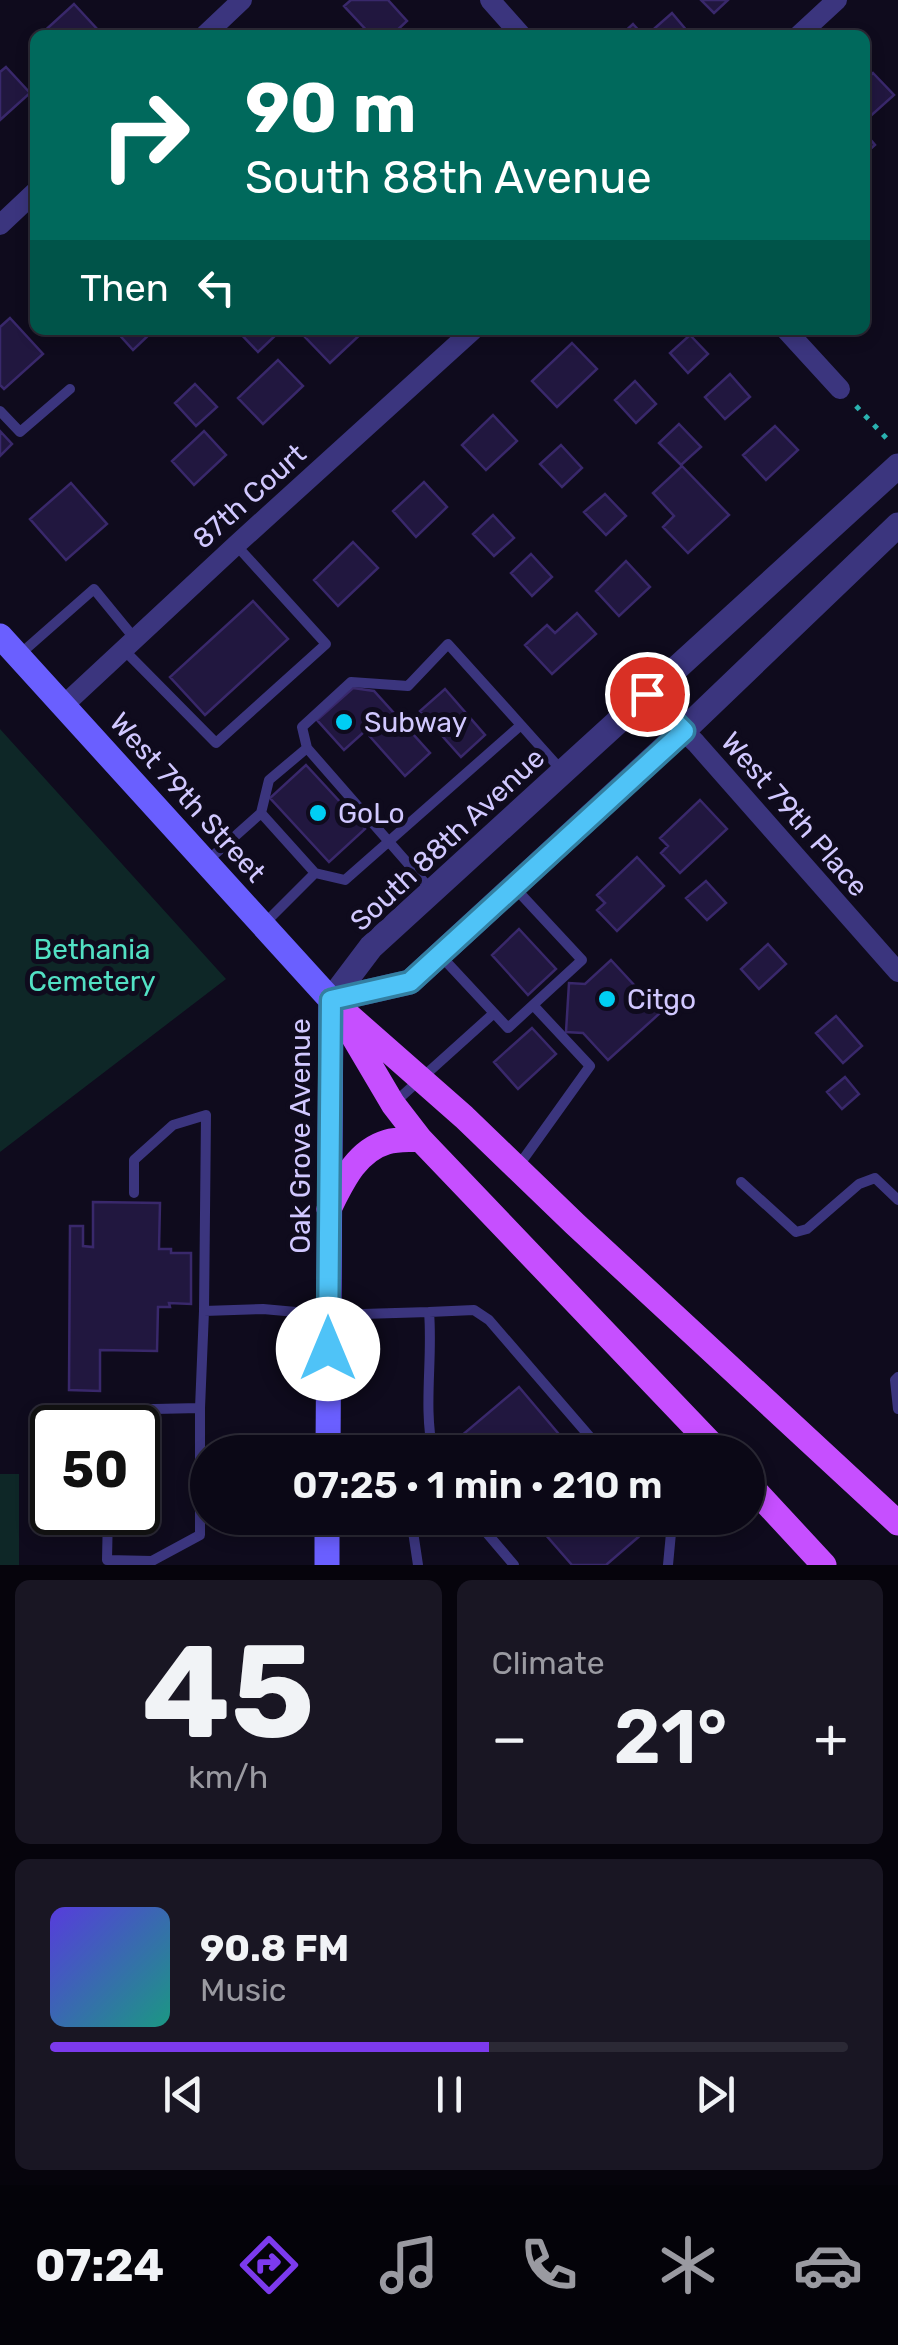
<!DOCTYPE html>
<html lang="en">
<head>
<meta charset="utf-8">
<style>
  :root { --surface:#0b0816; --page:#191623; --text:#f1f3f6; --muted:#9a9aa1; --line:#2b2935; --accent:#7c3aed }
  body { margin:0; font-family:Rubik,sans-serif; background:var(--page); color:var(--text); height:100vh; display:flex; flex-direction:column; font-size:38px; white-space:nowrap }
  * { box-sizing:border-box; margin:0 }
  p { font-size:32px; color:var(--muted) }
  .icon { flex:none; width:55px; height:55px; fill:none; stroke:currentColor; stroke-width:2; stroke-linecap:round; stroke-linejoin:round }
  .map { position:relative; height:1565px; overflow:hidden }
  .panel { display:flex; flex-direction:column; gap:15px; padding:15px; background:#06040c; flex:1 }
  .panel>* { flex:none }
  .hud { position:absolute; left:30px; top:30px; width:840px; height:305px; border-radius:15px; box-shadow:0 5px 15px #0003,0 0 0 2px var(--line); background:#00695c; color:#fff; overflow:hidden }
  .speed { position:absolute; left:30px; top:1405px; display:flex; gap:20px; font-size:50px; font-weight:700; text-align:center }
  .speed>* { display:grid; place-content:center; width:130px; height:130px; border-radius:50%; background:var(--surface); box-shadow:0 5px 15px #0003,0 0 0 2px var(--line); line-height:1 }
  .speed .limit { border:5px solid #111; border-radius:15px; background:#fff; color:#111 }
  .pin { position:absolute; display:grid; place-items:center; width:85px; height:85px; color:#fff; margin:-42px; border:5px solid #fff; border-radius:50%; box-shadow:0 2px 10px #0007 }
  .me { position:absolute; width:110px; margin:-55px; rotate:0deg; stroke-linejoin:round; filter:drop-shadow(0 0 8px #0008) }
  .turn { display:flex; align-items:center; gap:35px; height:210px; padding:0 50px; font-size:45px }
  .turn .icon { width:130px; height:130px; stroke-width:2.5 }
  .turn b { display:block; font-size:70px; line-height:85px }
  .then { display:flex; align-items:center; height:95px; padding:0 50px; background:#0003; gap:20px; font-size:38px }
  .big { font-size:75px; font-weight:600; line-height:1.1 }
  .panel .card { flex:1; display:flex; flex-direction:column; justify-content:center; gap:15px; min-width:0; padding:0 35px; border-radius:15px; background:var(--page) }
  .panel .dial { align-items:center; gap:0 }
  .dial b { font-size:130px; line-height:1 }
  .song { display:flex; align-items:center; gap:30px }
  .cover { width:120px; height:120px; border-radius:15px; background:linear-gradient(135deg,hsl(250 70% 55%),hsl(170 70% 35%)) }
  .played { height:10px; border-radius:5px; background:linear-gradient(90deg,var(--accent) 55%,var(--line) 55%) }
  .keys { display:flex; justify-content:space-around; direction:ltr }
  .heat { display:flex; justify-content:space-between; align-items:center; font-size:55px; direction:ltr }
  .panel .tiles { flex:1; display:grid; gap:15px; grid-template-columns:1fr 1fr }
  .card:last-child { grid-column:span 2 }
  .trip { position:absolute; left:190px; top:1435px; width:575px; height:100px; border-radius:50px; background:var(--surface); box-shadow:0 5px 15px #0003,0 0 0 2px var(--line); font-weight:600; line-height:100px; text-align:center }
  .tab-bar { display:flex; height:160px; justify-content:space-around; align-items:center; background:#040309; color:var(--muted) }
  .tab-bar .icon { width:70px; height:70px }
  .tab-bar .selected { color:var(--accent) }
  .tab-bar b { font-size:45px; color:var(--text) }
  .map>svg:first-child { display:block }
</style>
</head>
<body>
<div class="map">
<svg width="898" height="1565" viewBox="0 0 898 1565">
  <rect width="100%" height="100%" fill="#0f0b1d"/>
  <!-- green -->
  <path fill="#0e2727" d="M0,729L226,979L0,1152Z
    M0,1474H19V1565H0Z"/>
  <!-- building -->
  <path fill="#21173f" stroke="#39286b" stroke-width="2.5" d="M351,0H388L407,21L392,35H371L344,6Z
    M701,0H728L714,13Z
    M74,4L98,30L93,35H40Z
    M672,13L688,32L684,35H647Z
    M633,24L643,35H621Z
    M6,67L30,93L0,120V72Z
    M873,73L894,95L865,121V80Z
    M865,133L875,145L865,154Z
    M10,318L43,354L4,389L0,385V327Z
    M115,330H152L153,331L133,350Z
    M237,330H275L278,333L258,352Z
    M312,330H365L330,363L305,337Z
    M690,335L708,354L688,373L670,353Z
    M572,343L597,369L557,407L532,381Z
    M278,360L303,386L263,424L238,398Z
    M730,374L750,397L725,419L705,397Z
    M635,381L656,404L636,423L615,400Z
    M195,384L217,407L196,426L175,403Z
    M493,415L517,441L486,470L462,445Z
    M679,424L701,447L681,465L659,443Z
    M775,426L798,450L766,480L743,455Z
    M0,431L12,444L0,456Z
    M204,431L226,455L194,485L172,461Z
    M561,445L582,468L562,487L540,464Z
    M682,466L729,515L688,553L663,527L674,516L653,493Z
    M424,482L447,507L416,537L393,511Z
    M71,483L107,524L66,560L30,519Z
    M605,494L626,516L606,535L584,512Z
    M493,515L514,538L494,556L473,534Z
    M353,542L378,568L338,606L314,580Z
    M531,554L552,577L532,596L511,573Z
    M626,561L650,587L619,616L596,591Z
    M253,601L288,639L205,715L170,677Z
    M577,613L596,634L552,674L525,645L547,625L555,633Z
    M353,688L374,691L430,753L405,776L365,731L344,750L317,720Z
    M445,689L485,735L461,757L420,711Z
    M306,765L365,829L329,862L270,798Z
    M700,800L727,829L680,873L661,853L668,846L660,838Z
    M637,857L664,886L617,931L597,910L605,903L597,895Z
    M706,881L726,903L707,920L686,898Z
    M519,929L556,969L528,995L492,955Z
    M768,944L786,964L759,989L741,969Z
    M611,960L660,1013L608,1060L583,1033L566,1032L569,983L585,984Z
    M836,1016L862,1046L843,1063L816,1033Z
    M532,1028L556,1054L518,1089L494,1062Z
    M845,1077L859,1094L842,1109L827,1092Z
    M93,1202L160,1203L159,1249H171V1253H191V1304L169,1303L170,1307H158L157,1351L100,1350V1391L69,1390L70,1226H83V1246L93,1247Z
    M519,1387L574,1452H476L461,1436Z
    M531,1518H630L643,1533L606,1565H572Z"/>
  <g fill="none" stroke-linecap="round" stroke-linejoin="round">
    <!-- path -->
    <path stroke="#2ab1af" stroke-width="5" stroke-dasharray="5 8" stroke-linecap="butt" d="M856,406L890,442"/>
    <!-- service -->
    <path stroke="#3b357e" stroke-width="10" d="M0,411L20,432L70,389
      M124,650L216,743L326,644L236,545
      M19,655L94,589L135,639
      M307,748L302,727L351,682L408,686L448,644L521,725
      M261,813L269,780L307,748L432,891
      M206,862L261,813L315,873L264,924
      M315,873L345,880L521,725L563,772
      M440,955L508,1028L582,960L515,888
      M394,1103L494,1013
      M517,1168L590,1066L533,1005
      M741,1182L796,1232L807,1229L859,1184L875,1178L898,1200
      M134,1193V1160L173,1125L206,1115L204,1311L263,1309L329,1315L429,1312C433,1358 423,1407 433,1452
      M429,1312L474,1310L489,1320L603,1452
      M898,1377L895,1380L898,1409
      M109,1428V1410L200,1408
      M108,1512L107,1560L152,1561L200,1535V1408L204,1311
      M411,1518L418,1565
      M474,1518L514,1565
      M658,1518L671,1533L668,1565"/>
    <!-- minor -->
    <path stroke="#3b357e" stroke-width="20" d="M490,0L521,35
      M205,35L242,0
      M799,35L837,0
      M0,225L35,192
      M786,330L840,389
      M647,695L696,743L898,972
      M64,705L236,545L473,330"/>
    <!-- tertiary -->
    <path stroke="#3b357e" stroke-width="25" d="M331,1000L371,947L898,466
      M331,1000L410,982L683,731L898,525"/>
    <!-- secondary -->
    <path stroke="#6a5fff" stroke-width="25" d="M0,636L331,1000L328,1452
      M327,1565V1518"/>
    <!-- primary -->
    <path stroke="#c64fff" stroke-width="25" d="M331,1000L464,1117L575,1224L898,1523
      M344,1021L393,1104L420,1139L719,1452
      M329,1209C342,1183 356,1151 387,1142C397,1139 409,1140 420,1139
      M748,1483L824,1565"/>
  </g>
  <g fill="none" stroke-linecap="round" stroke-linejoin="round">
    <!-- route casing -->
    <g stroke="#337fa1" stroke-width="25">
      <path id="route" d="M328,1349L331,1000L410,982L684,731L647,694"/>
    </g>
    <!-- route -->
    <use href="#route" stroke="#4fc3f7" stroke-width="18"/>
  </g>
  <!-- markers -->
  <g fill="#00cef3" stroke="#0f0b1d" stroke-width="4">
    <circle cx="344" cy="722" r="10"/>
    <circle cx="318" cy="813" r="10"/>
    <circle cx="607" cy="999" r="10"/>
  </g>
  <g text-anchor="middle" stroke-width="10" stroke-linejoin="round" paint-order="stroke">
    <!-- street labels -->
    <g font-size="28" fill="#d1c8ff" stroke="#0f0b1d">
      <text transform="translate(249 496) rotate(-42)" y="10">87th Court</text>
      <text transform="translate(188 797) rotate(48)" y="10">West 79th Street</text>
      <text transform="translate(795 814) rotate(49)" y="10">West 79th Place</text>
      <text transform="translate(447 839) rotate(-43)" y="10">South 88th Avenue</text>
      <text transform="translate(300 1136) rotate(-90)" y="10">Oak Grove Avenue</text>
    </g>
    <!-- poi labels -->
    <g font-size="28" fill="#d1c8ff" stroke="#0f0b1d" text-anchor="start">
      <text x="364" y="732">Subway</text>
      <text x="338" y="823">GoLo</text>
      <text x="627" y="1009">Citgo</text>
    </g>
    <!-- park labels -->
    <g font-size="28" fill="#52e1c4" stroke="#0f0b1d">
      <text x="92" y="959">Bethania<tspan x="92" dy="32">Cemetery</tspan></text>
    </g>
  </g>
</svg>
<div class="speed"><div class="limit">50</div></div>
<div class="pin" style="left:647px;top:694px;background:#d93025"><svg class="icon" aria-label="arrive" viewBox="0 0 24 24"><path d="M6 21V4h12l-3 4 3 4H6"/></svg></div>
<svg class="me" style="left:328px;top:1349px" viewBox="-20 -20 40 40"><circle r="19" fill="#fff"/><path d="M0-13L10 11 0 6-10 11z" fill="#4fc3f7"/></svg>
<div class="trip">07:25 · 1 min · 210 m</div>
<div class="hud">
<div class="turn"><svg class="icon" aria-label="right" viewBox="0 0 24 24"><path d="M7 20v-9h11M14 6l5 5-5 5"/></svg><div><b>90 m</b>South 88th Avenue</div></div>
<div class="then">Then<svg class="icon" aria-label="left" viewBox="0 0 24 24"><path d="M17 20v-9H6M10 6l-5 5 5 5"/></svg></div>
</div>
</div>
<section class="panel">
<div class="tiles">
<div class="card dial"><b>45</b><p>km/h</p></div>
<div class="card"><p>Climate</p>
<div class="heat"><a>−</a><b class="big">21°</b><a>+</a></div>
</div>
<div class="card">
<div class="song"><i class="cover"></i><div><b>90.8 FM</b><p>Music</p></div></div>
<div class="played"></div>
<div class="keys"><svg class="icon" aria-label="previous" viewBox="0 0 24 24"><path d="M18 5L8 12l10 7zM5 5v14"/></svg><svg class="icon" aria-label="pause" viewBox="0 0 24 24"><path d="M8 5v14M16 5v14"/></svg><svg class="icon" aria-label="next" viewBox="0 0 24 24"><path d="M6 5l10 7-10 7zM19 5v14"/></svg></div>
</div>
</div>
</section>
<nav class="tab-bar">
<b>07:24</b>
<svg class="icon selected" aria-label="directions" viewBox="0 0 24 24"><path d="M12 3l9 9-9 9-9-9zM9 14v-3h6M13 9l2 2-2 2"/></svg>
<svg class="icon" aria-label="music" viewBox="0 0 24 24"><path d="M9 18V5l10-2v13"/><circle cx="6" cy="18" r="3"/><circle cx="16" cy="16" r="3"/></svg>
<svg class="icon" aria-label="phone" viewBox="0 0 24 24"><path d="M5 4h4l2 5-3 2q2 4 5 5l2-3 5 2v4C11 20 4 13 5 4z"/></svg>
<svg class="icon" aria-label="climate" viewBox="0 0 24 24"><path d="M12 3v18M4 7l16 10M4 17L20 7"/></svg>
<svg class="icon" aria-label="car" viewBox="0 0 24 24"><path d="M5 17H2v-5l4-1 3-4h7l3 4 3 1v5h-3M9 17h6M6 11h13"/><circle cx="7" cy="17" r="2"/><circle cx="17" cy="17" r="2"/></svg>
</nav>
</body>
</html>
